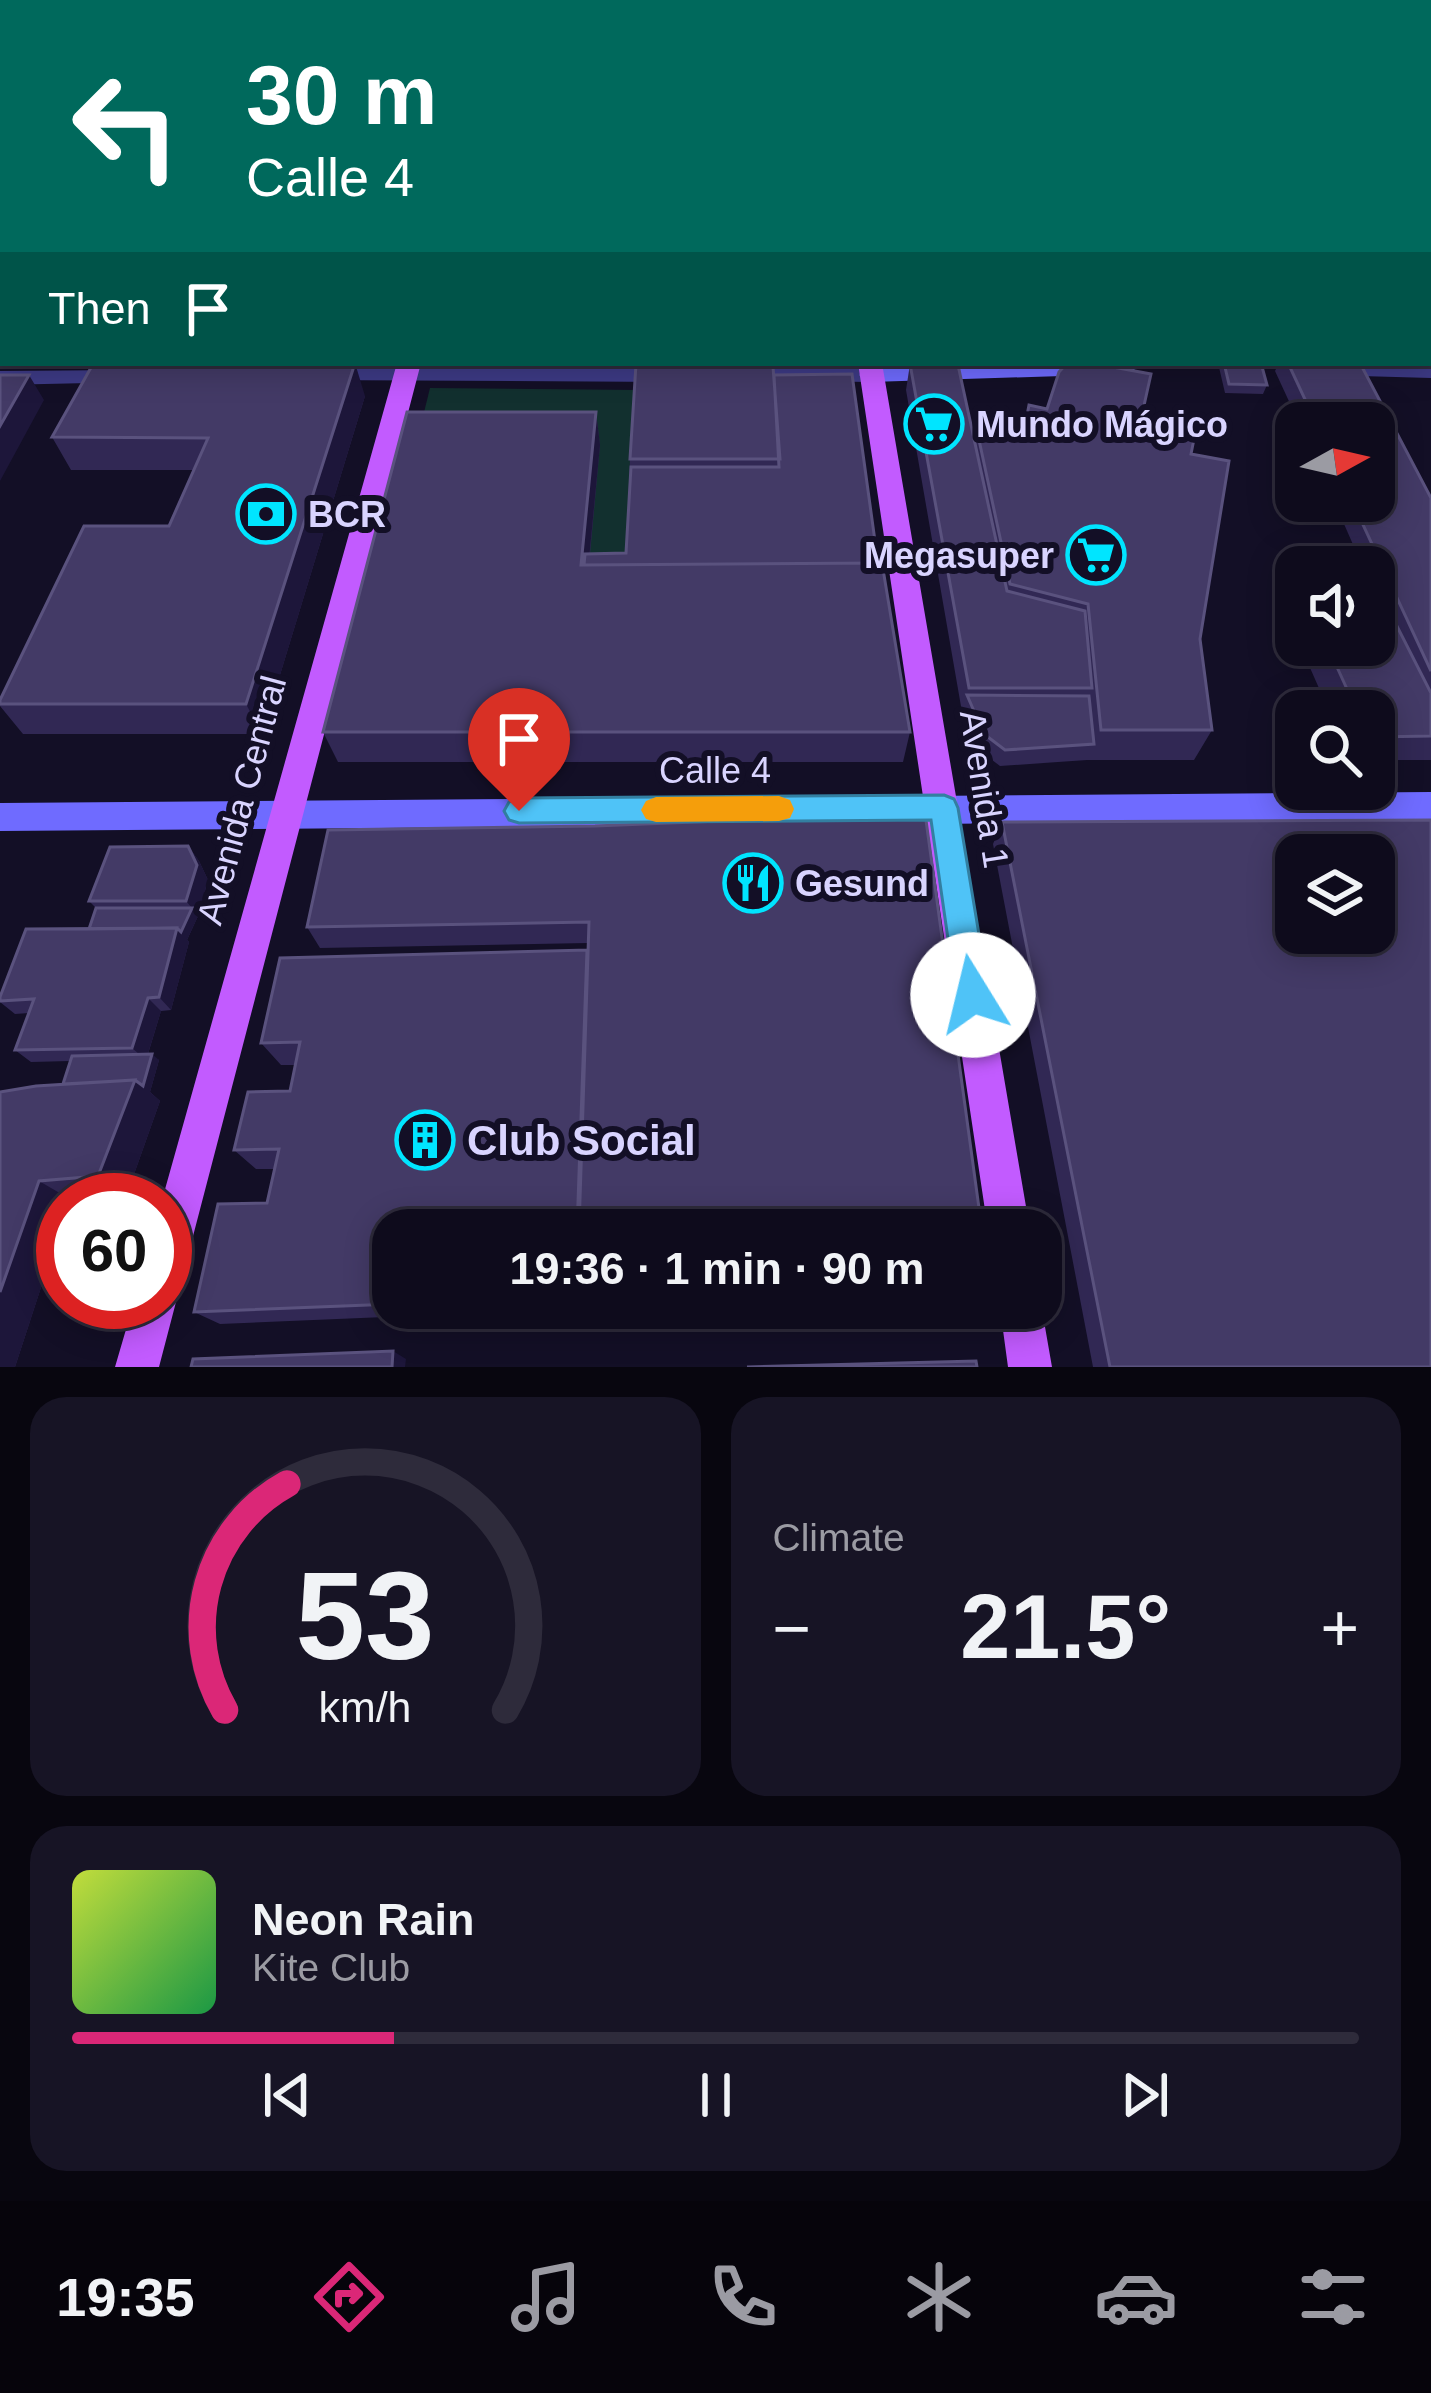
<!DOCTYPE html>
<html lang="en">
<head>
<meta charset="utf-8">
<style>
  :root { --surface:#0e0b1c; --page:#171425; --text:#f1f3f6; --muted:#9b9ba3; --line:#2e2b3b; --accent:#db2777 }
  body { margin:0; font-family:Arial,sans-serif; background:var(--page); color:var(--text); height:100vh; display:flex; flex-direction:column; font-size:45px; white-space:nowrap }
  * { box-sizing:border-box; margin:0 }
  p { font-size:39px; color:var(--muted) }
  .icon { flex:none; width:66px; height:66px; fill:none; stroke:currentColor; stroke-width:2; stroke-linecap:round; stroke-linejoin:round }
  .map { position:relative; height:1367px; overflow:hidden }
  .details { display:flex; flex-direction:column; gap:30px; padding:30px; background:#08060f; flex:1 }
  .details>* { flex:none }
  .top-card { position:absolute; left:0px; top:0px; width:1431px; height:366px; box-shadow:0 6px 30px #0003,0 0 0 3px var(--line); background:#00695c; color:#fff; overflow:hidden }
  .needle { width:78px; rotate:82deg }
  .fabs { position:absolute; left:1275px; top:402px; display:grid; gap:24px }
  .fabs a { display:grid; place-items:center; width:120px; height:120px; border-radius:24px; background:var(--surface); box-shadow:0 6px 30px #0003,0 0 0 3px var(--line); font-size:60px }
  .speed { position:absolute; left:36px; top:1173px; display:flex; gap:24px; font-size:60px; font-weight:700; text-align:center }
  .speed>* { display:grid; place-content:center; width:156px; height:156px; border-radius:50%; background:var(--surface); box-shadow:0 6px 30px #0003,0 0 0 3px var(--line); line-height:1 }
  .speed .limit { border:18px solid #d22; background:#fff; color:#111 }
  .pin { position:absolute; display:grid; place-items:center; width:102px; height:102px; color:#fff; margin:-123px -51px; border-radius:50% 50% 50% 0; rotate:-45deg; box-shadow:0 0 12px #0007 }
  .pin .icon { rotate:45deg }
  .me { position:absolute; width:132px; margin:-66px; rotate:351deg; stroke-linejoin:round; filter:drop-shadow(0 0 9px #0008) }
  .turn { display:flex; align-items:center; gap:42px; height:252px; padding:0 48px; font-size:54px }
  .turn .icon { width:156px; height:156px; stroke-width:2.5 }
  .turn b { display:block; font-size:84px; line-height:102px }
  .then { display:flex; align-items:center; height:114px; padding:0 48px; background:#0003; gap:24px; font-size:45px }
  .big { font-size:90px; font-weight:600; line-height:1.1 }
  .details .tile { flex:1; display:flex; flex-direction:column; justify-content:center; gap:18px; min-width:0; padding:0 42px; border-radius:36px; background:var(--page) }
  .details .dial { align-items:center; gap:0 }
  .dial svg { height:312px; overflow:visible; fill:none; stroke:var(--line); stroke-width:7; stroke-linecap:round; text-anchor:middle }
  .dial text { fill:var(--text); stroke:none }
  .song { display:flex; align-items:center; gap:36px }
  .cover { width:144px; height:144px; border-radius:18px; background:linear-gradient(135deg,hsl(70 70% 55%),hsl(140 70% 35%)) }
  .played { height:12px; border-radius:6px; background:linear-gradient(90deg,var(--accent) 25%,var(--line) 25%) }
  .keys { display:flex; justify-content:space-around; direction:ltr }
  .heat { display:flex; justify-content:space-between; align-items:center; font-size:66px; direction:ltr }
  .details .tiles { flex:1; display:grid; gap:30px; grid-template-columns:1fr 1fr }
  .tile:last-child { grid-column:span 2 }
  .trip { position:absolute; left:372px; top:1209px; width:690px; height:120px; border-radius:36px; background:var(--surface); box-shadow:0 6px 30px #0003,0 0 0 3px var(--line); font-weight:600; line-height:120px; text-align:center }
  .tabs { display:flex; height:192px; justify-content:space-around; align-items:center; background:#06040b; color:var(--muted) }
  .tabs .icon { width:84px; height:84px }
  .tabs .selected { color:var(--accent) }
  .tabs b { font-size:54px; color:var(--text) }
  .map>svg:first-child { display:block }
</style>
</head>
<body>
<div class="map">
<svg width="1431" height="1367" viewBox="0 0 1431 1367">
  <rect width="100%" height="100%" fill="#130f26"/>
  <!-- green -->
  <path fill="#12302f" d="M430,388L638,390L627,571H588L416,445Z"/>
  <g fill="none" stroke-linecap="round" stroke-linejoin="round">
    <!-- street -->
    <path fill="#3d3a85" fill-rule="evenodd" d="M1428,128H1431V140H1428Z
      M0,131H3V143H0Z
      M1368,364H1431V378L1360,376L1356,371Z
      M318,368H672L684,375L672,382L310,380V370Z
      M738,368H871L883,375L871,382L730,380V370Z
      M126,370L138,377L134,382L0,385V371Z"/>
    <!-- secondary -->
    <path fill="#6f6bff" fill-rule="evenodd" d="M175,0H191L173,3Z
      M1138,0H1154L1156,3H1140Z
      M1021,363H1149L1124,374L871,382L859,375L871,368Z
      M1431,792V820L0,831V803Z"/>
    <!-- primary -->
    <path fill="#c25bff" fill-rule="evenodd" d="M499,0H515L498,3Z
      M810,0H826L827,3H811Z
      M397,363H421L186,1263L180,1278L165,1284L162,1200Z
      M858,363H882L1030,1230H988Z
      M165,1285L176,1302L159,1367H115L134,1302H165Z
      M1041,1304L1052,1367H1008L1000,1308Z"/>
  </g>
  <!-- wall -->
  <path fill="#312854" d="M422,0H442L441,3H423Z
    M528,0H562L561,3H528Z
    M839,0H933L901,2L902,3H840Z
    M1428,148H1431V190L1428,189Z
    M0,318H3V358H0Z
    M1218,363H1261L1267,385L1263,394L1225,393Z
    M1279,363H1360L1431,498V760H1374V711H1329L1300,645H1374V567H1296V635L1273,582L1287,557L1358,556L1334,501H1374V423H1299L1275,371Z
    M910,364L974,436L976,426L1021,436L1029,405L1139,428L1191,454L1200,639L1212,730L1194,760H1087L1000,766L979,750L962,712L906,390Z
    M774,375L878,563L910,732L903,762H338L323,732L596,412L600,445L590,554L626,553L630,459Z
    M365,396L262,734H23L0,706V700L169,526L193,470H71L52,437Z
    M925,813L393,1230V1308H599L220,1324L194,1312L267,1203L274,1169H256L234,1150L290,1091L295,1065H281L261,1043L588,955V943L320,948L307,927L595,826Z
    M1002,822L1431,1367H1093L993,844Z
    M188,846L199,861L208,880L198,916L187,940L189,942L171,1010L161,1011L148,1054L159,1060L150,1092L160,1101L127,1194L63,1200V1220L15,1367H0V1092L63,1084L70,1061L31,1062L15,1050L29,1013L15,1014L0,1002V997L89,929L96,908L89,901Z"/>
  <!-- shaded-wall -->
  <path fill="#1d163a" d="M143,0H167L165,3H141Z
    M339,0H356L354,3H337Z
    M355,363L365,396L262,734L246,704Z
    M29,375L44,400L0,481V426Z
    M596,412L600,445L587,580L581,565Z
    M188,846L199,861L208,880L198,916L187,940L189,942L171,1010L159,997L177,928L192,908L186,901Z
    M148,998L161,1011L146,1060L132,1048Z
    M152,1054L159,1060L150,1092L160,1101L127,1194L98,1176L135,1080Z
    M39,1181L70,1199L63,1200V1220L15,1367H0V1292Z
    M393,1351L406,1359L405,1367H392Z"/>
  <!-- building -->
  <path fill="#433a66" stroke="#5a527e" stroke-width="3" fill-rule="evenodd" d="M47,0H143L141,3H44Z
    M305,0H339L337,3H303Z
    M844,0H901L902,3H845Z
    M1064,0H1139L1141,3H1063Z
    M0,318H3V341H0Z
    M355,363L246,704H0V700L84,526H169L208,438L52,437L93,364Z
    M1067,363H1091L1151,374L1139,428L1194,439L1191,454L1229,461L1200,639L1212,730H1101L1088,604L1010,584L976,426L1023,436L1029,405L1047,409L1059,372Z
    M1224,363H1261L1267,385L1229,384Z
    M1288,363H1360L1431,498V671L1352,501H1374V423H1316Z
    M636,364L773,367L780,459H630Z
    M910,364L958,365L1007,591L1085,611L1092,688H969Z
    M852,374L878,563L584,565L585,554L626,553L631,467H779L774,375Z
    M0,375H29L0,426Z
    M407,412H596L581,565L882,563L910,732H323Z
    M1361,556L1367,567H1296V576L1287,557Z
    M1374,581L1431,693V736L1374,737V711H1357L1327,645H1374Z
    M967,695L1089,696L1094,744L1005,750L984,734Z
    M925,813L982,1230H579L589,922L307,927L328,830L595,826Z
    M1431,820V1367H1110L1002,822ZM1296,855H1374V933H1296Z
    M188,846L197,865L186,901H89L110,847Z
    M96,908H192L181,932L177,928L89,929Z
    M177,928L159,997L148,998L132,1048L15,1050L34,999L0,1001V997L26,929Z
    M587,950L577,1230H393V1304L194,1312L218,1204L267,1203L279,1149L234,1150L248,1092L290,1091L300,1042L261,1043L280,958Z
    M152,1054L143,1086L135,1080L63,1084L72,1056Z
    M135,1080L98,1176L39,1181L0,1292V1092L36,1086Z
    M393,1351L392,1367H191L193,1359Z
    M976,1361L977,1367H747Z"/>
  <!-- route -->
  <path fill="#4fc3f7" stroke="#337fa1" stroke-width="3" d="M944,795L954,799L958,808L989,995L984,1007L973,1011L961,1007L956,995L931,820L519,823L509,820L504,811L509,802L519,798Z"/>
  <!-- slow -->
  <path fill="#f59e0b" d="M779,796L790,800L794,809L790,818L779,821L656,822L646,819L641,810L646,801L656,797Z"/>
  <!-- icons -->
  <defs>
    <g id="supermarket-ring" transform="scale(3)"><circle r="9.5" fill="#130f26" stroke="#00e5ff" stroke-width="1.5"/><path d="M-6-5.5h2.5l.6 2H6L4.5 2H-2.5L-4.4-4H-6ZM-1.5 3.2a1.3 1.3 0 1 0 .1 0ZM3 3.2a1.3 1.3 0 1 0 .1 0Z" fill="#00e5ff"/></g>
    <g id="bank-ring" transform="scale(3)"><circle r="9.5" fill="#130f26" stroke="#00e5ff" stroke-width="1.5"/><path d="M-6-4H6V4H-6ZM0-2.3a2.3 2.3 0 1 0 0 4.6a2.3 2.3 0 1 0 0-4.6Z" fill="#00e5ff"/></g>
    <g id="restaurant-ring" transform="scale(3)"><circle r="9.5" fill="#130f26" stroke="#00e5ff" stroke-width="1.5"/><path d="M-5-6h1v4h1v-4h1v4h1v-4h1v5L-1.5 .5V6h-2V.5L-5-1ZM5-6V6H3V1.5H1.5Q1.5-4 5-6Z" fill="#00e5ff"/></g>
    <g id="building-ring" transform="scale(3)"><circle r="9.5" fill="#130f26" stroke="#00e5ff" stroke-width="1.5"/><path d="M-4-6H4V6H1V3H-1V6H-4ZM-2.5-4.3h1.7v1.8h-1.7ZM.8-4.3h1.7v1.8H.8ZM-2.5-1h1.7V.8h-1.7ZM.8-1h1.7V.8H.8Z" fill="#00e5ff"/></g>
  </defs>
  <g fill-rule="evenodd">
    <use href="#supermarket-ring" x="934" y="424"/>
    <use href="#bank-ring" x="266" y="514"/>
    <use href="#supermarket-ring" x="1096" y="555"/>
    <use href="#restaurant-ring" x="753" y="883"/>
    <use href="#building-ring" x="425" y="1140"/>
  </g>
  <g text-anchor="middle" stroke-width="12" stroke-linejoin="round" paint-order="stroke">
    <!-- poi labels -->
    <g font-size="36" font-weight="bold" fill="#d9d4ff" stroke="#130f26" text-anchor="start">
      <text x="976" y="437">Mundo Mágico</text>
      <text x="308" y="527">BCR</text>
      <text x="1054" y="568" text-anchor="end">Megasuper</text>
      <text x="795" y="896">Gesund</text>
    </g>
    <!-- street labels -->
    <g font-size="36" fill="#d9d4ff" stroke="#130f26">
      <text x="715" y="783">Calle 4</text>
      <text transform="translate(985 789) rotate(81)" y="13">Avenida 1</text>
      <text transform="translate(241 800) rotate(-75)" y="13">Avenida Central</text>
    </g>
    <!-- near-poi labels -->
    <g font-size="42" font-weight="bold" fill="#d9d4ff" stroke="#130f26" text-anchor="start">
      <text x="467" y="1155">Club Social</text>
    </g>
  </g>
</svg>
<div class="fabs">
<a><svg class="needle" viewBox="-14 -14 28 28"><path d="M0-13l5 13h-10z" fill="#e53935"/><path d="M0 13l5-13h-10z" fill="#9b9ba3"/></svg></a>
<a><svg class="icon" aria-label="sound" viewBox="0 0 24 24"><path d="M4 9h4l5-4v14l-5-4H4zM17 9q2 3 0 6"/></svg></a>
<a><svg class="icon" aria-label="search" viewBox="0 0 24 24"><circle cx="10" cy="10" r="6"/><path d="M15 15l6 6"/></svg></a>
<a><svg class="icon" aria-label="layers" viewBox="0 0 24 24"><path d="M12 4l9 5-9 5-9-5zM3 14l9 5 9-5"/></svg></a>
</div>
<div class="speed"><div class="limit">60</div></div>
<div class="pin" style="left:519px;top:811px;background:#d93025"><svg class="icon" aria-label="arrive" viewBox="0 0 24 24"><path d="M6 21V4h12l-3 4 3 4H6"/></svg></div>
<svg class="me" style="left:973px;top:995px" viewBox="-20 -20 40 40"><circle r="19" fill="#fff"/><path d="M0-13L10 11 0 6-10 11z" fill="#4fc3f7"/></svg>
<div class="trip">19:36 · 1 min · 90 m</div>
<div class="top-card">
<div class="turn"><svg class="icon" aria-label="left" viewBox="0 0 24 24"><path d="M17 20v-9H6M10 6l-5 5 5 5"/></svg><div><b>30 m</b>Calle 4</div></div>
<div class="then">Then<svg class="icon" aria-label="arrive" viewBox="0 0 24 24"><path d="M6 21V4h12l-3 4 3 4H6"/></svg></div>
</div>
</div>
<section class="details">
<div class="tiles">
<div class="tile dial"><svg viewBox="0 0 100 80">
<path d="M14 69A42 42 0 1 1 86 69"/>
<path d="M14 69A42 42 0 0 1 30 11" stroke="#db2777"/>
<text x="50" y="56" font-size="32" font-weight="700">53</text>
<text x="50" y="72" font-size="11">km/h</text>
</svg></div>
<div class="tile"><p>Climate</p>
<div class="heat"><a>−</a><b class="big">21.5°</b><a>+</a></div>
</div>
<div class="tile">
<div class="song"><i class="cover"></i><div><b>Neon Rain</b><p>Kite Club</p></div></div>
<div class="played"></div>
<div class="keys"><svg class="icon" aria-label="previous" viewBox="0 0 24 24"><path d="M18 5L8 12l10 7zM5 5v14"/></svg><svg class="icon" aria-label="pause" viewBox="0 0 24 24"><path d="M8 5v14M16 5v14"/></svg><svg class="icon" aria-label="next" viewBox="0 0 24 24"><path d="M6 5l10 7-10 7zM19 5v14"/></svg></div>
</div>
</div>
</section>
<nav class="tabs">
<b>19:35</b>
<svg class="icon selected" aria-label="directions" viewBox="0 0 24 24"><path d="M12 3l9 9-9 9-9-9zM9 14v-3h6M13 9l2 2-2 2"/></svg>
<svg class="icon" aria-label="music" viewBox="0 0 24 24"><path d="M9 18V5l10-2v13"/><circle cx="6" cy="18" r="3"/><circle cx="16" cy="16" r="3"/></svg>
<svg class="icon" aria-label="phone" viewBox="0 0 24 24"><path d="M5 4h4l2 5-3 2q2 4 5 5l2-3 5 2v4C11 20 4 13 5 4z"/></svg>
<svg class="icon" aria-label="climate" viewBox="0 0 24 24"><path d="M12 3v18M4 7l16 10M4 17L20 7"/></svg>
<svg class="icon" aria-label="car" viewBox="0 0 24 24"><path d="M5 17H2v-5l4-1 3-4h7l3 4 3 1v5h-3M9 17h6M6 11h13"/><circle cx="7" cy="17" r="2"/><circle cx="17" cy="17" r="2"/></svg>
<svg class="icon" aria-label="filters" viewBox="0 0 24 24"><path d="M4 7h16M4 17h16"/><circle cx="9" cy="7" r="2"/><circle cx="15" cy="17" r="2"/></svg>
</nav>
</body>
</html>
